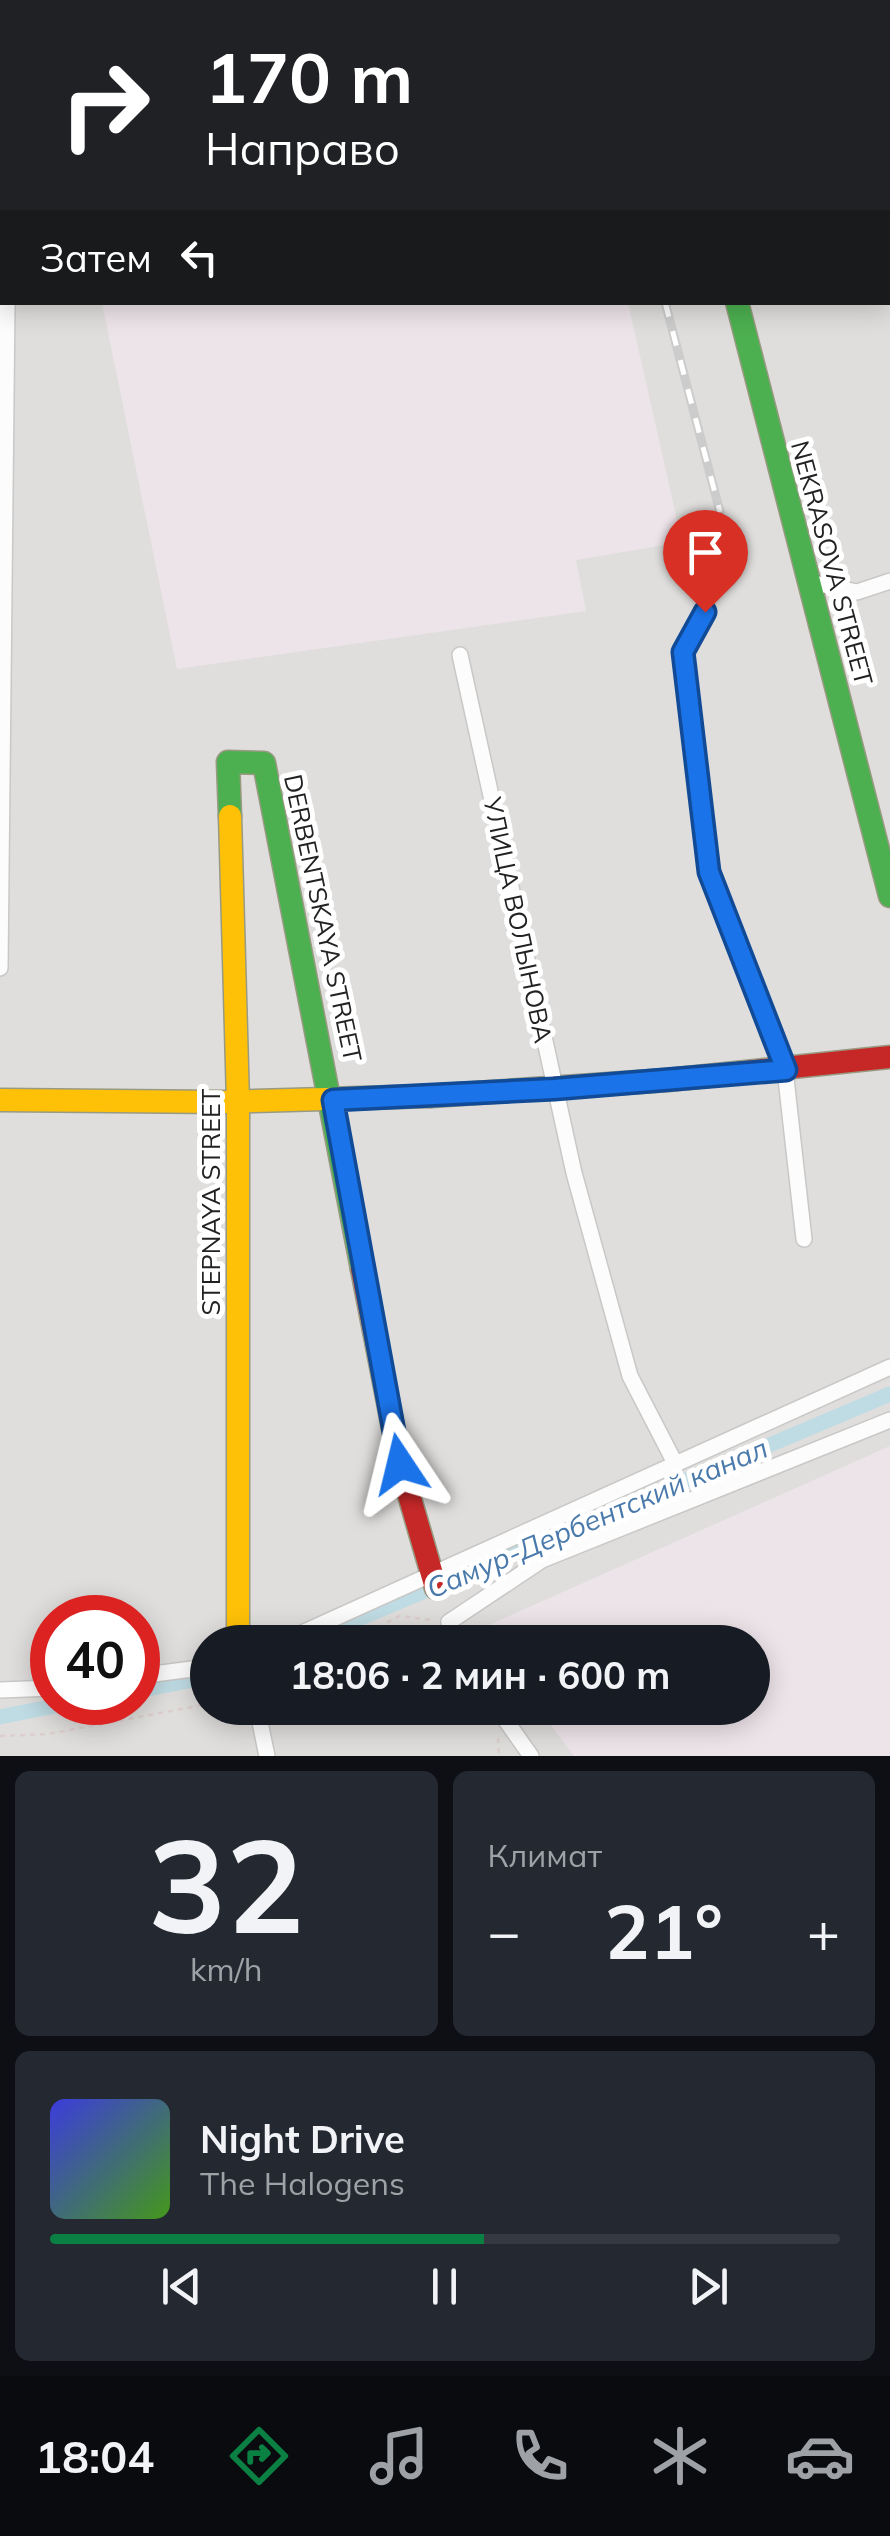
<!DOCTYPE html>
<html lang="ru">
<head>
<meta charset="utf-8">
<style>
  :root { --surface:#171b24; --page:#242831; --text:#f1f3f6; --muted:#9ea1a6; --line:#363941; --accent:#0b8043 }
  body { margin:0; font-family:Mulish,sans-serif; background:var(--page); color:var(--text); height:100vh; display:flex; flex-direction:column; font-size:38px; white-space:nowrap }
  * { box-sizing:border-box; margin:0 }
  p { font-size:32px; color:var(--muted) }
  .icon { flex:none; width:55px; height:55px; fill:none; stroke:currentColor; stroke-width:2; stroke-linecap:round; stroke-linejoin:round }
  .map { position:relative; height:1756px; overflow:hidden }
  .side { display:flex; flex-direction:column; gap:15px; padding:15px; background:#0d0f14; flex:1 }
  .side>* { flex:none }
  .top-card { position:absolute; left:0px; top:0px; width:890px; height:305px; box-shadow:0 5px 25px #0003; background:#202124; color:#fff; overflow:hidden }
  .speed { position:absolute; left:30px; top:1595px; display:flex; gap:20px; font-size:50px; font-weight:700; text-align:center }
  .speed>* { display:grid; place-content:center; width:130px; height:130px; border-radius:50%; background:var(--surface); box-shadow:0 5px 25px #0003; line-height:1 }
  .speed .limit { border:15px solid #d22; background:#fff; color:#111 }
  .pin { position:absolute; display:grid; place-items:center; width:85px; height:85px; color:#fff; margin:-102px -42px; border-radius:50% 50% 50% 0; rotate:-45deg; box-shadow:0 0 10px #0007 }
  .pin .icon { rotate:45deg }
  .me { position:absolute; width:110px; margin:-55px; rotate:350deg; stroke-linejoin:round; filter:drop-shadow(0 0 8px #0008) }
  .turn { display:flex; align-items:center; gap:35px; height:210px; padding:0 40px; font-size:45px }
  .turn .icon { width:130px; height:130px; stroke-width:2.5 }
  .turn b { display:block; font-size:70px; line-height:85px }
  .then { display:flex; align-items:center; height:95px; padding:0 40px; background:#0003; gap:20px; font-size:38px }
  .big { font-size:75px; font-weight:700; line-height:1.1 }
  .side .card { flex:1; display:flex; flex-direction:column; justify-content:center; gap:15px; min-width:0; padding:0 35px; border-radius:15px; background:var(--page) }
  .side .dial { align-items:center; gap:0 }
  .dial b { font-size:130px; line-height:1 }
  .song { display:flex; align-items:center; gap:30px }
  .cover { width:120px; height:120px; border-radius:15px; background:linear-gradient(135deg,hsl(240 70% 55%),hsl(100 70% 35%)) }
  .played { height:10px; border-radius:5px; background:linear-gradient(90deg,var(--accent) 55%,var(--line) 55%) }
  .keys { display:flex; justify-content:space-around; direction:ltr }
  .heat { display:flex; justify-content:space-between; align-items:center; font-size:55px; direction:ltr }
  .side .tiles { flex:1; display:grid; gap:15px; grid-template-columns:1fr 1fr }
  .card:last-child { grid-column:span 2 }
  .trip { position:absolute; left:190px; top:1625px; width:580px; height:100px; border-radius:50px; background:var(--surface); box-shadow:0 5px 25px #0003; font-weight:700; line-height:100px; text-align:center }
  .tab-bar { display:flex; height:160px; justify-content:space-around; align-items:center; background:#090b0e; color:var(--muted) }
  .tab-bar .icon { width:70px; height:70px }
  .tab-bar .selected { color:var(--accent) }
  .tab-bar b { font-size:45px; color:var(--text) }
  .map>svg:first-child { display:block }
</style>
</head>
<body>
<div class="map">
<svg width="890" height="1756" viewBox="0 0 890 1756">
  <rect width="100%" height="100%" fill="#f0eeeb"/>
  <!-- residential -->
  <path fill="#dfdedc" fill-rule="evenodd" d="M0,0H890V1756H0ZM2,2H888V302H2ZM52,1618H138V1702H52ZM208,1642H752V1708H208Z"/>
  <!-- industrial -->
  <path fill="#ede4e9" d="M112,0H559L560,2H106Z
    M102,303H628L682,542L576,560L586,611L177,669Z
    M890,1446V1756H574L538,1708H752V1642H490L480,1629Z"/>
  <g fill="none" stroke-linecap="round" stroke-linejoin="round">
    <!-- canal -->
    <path stroke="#bfdbe3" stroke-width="15" d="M304,1642L890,1394
      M138,1691L208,1677
      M0,1717L75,1702"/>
    <!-- street casing -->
    <g stroke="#c9c8c7" stroke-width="18">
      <path id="street" d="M809,582L857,592L890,581
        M705,612L683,652L709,872L785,1070L804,1239
        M460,655L574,1173L630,1376L676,1465
        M0,968L7,302
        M282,1642L890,1367
        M457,1642L449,1622L542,1560L890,1420
        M138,1676L208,1667
        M0,1690L52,1688
        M257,1708L267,1756
        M497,1708L531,1756"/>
    </g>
    <!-- fast casing -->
    <g stroke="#999a82" stroke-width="25">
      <path id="fast" d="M662,0L663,2
        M54,2L57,0
        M0,242H2
        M737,302L890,896
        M230,816L228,762L264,763L362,1269"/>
    </g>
    <!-- slow casing -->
    <g stroke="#999a82" stroke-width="25">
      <path id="slow" d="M230,816L238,1102V1642
        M0,1100L223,1102L431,1096"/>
    </g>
    <!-- jam casing -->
    <g stroke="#999a82" stroke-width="25">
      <path id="jam" d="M431,1096L668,1080L890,1057
        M362,1269L400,1464L436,1588"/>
    </g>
    <!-- path -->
    <path stroke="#dccecd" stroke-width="2.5" stroke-dasharray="5 5" stroke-linecap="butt" d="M352,1642L399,1616L432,1620
      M0,1736L48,1734L208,1704
      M498,1738L499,1756"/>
    <!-- street -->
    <use href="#street" stroke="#fdfcfc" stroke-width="15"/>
    <!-- fast -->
    <use href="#fast" stroke="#4caf50" stroke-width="22"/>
    <!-- slow -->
    <use href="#slow" stroke="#ffc107" stroke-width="22"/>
    <!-- jam -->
    <use href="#jam" stroke="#c62828" stroke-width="22"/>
    <!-- rail casing -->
    <g stroke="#ccc" stroke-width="9">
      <path id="rail" d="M584,0L585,2
        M665,302L720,512"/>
    </g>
    <!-- rail -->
    <use href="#rail" stroke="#fff" stroke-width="5" stroke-dasharray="15" stroke-linecap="butt"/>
  </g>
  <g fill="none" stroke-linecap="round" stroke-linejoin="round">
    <!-- route casing -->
    <g stroke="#114b97" stroke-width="25">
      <path id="route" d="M400,1464L333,1100L554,1089L786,1070L709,872L683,652L705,612"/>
    </g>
    <!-- route -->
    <use href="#route" stroke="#1a73e8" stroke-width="18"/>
  </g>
  <g text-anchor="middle" stroke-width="10" stroke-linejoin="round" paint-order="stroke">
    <!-- street labels -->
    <g font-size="25" fill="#222" stroke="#fff">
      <text transform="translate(832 563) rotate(75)" y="9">NEKRASOVA STREET</text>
      <text transform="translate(323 918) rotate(78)" y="9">DERBENTSKAYA STREET</text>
      <text transform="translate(518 920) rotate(78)" y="9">УЛИЦА ВОЛЫНОВА</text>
      <text transform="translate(211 1202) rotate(-90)" y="9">STEPNAYA STREET</text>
    </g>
    <!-- water labels -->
    <g font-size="28" font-style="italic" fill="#4a7aab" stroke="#fff">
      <text transform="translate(597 1518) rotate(-23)" y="10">Самур-Дербентский канал</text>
    </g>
  </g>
</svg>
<div class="speed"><div class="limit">40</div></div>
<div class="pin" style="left:705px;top:612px;background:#d93025"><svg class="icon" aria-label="arrive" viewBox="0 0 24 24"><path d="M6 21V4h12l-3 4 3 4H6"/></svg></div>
<svg class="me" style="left:400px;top:1464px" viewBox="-20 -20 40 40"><path d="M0-17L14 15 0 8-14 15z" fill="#1a73e8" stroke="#fff" stroke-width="4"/></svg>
<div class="trip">18:06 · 2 мин · 600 m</div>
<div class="top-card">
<div class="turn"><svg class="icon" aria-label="right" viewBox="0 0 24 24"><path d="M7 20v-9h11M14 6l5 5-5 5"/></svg><div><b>170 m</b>Направо</div></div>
<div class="then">Затем<svg class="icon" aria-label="left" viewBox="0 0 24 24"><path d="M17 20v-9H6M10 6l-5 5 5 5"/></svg></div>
</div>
</div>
<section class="side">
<div class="tiles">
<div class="card dial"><b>32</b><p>km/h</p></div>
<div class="card"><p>Климат</p>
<div class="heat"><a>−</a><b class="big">21°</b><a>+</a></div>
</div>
<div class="card">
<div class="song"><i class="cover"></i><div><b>Night Drive</b><p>The Halogens</p></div></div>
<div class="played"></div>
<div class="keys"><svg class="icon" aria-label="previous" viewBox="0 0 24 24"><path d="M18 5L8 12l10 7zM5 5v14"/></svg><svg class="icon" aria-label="pause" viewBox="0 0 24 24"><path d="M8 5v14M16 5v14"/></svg><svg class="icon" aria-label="next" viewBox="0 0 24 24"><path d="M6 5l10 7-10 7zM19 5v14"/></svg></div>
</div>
</div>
</section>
<nav class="tab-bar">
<b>18:04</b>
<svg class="icon selected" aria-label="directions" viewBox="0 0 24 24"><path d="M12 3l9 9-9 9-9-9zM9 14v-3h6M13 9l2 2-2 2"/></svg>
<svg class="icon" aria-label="music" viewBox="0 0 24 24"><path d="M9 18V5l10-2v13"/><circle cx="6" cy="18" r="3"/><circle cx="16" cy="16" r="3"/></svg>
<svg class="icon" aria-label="phone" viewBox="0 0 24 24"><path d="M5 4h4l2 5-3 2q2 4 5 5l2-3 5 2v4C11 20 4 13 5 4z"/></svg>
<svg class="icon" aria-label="climate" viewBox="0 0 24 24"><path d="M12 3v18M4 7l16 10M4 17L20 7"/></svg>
<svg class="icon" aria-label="car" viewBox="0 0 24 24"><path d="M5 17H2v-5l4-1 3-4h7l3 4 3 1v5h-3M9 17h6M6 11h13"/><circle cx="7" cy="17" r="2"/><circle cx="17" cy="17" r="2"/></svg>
</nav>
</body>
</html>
